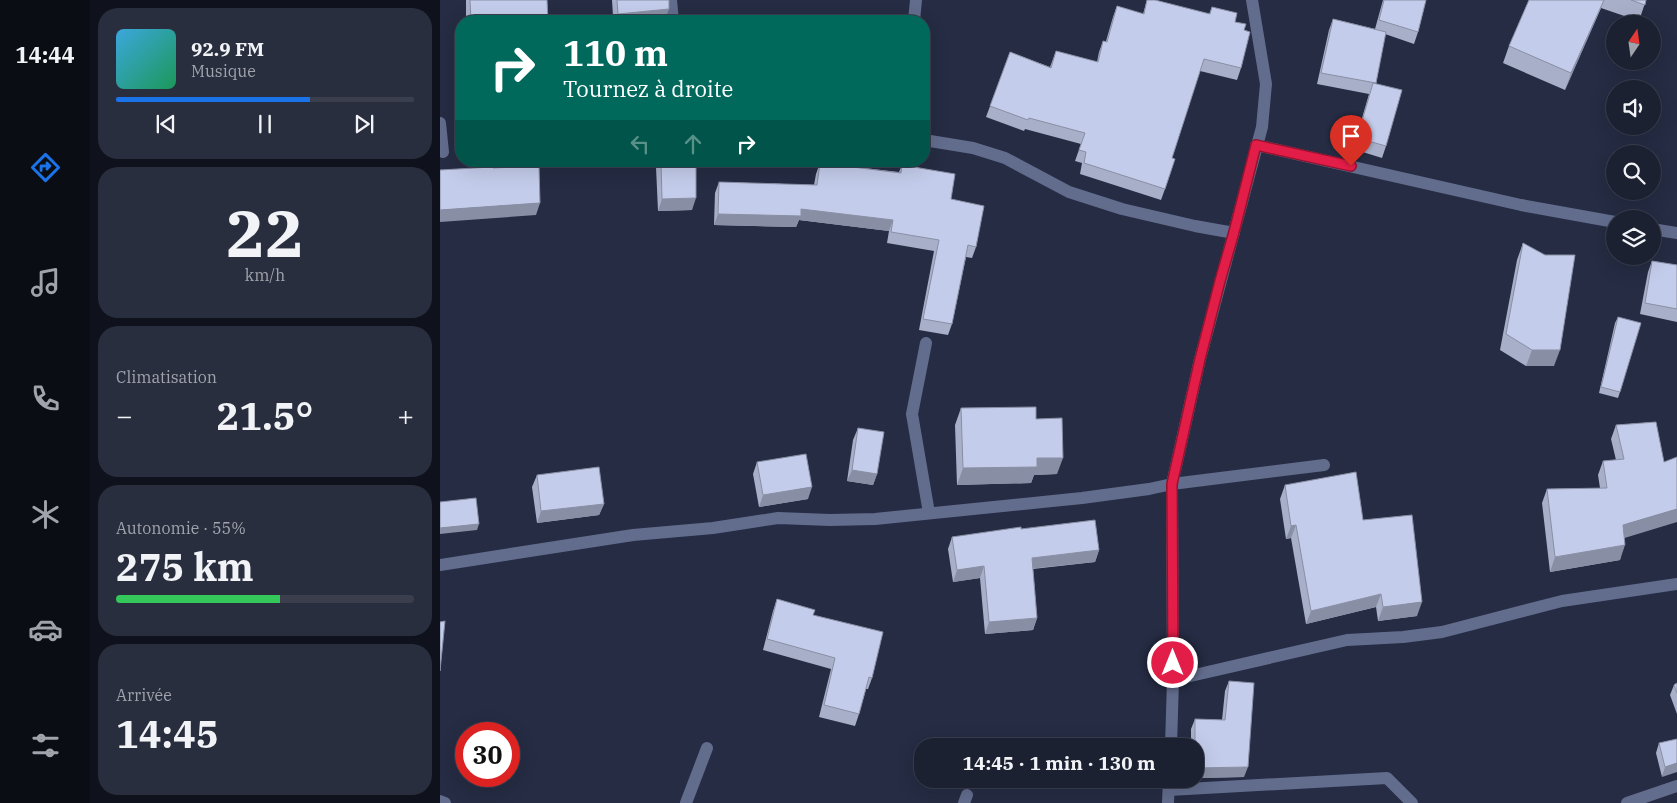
<!DOCTYPE html>
<html lang="fr">
<head>
<meta charset="utf-8">
<style>
  :root { --surface:#1c2132; --page:#292e3e; --text:#f1f3f6; --muted:#a0a3ac; --line:#3a3e4d; --accent:#1a73e8 }
  body { margin:0; font-family:"IBM Plex Serif",serif; background:var(--page); color:var(--text); height:100vh; display:flex; flex-direction:column; font-size:19px; white-space:nowrap }
  * { box-sizing:border-box; margin:0 }
  p { font-size:16px; color:var(--muted) }
  .icon { flex:none; width:28px; height:28px; fill:none; stroke:currentColor; stroke-width:2; stroke-linecap:round; stroke-linejoin:round }
  .map { position:relative; flex:1; overflow:hidden }
  .drawer { display:flex; flex-direction:column; gap:8px; padding:8px; background:#0f121c; width:350px }
  .drawer>* { flex:none }
  .top-card { position:absolute; left:15px; top:15px; width:475px; height:152px; border-radius:20px; box-shadow:0 5px 20px #0002,0 0 0 1px var(--line); background:#00695c; color:#fff; overflow:hidden }
  .needle { width:32px; rotate:13deg }
  .tools { position:absolute; left:1166px; top:15px; display:grid; gap:10px }
  .tools a { display:grid; place-items:center; width:55px; height:55px; border-radius:50%; background:var(--surface); box-shadow:0 5px 20px #0002,0 0 0 1px var(--line); font-size:25px }
  .speed { position:absolute; left:15px; top:722px; display:flex; gap:10px; font-size:25px; font-weight:700; text-align:center }
  .speed>* { display:grid; place-content:center; width:65px; height:65px; border-radius:50%; background:var(--surface); box-shadow:0 5px 20px #0002,0 0 0 1px var(--line); line-height:1 }
  .speed .limit { border:8px solid #d22; background:#fff; color:#111 }
  .pin { position:absolute; display:grid; place-items:center; width:42px; height:42px; color:#fff; margin:-51px -21px; border-radius:50% 50% 50% 0; rotate:-45deg; box-shadow:0 0 5px #0007 }
  .pin .icon { rotate:45deg }
  .me { position:absolute; width:55px; margin:-28px; rotate:0deg; stroke-linejoin:round; filter:drop-shadow(0 0 4px #0008) }
  .turn { display:flex; align-items:center; gap:18px; height:105px; padding:0 25px; font-size:22px }
  .turn .icon { width:65px; height:65px; stroke-width:2.5 }
  .turn b { display:block; font-size:35px; line-height:42px }
  .lanes { display:flex; align-items:center; height:48px; padding:0 25px; background:#0003; justify-content:center; gap:25px; direction:ltr }
  .lanes .off { opacity:.35 }
  .big { font-size:38px; font-weight:800; line-height:1.1 }
  .drawer .card { flex:1; display:flex; flex-direction:column; justify-content:center; gap:8px; min-width:0; padding:0 18px; border-radius:20px; background:var(--page) }
  .drawer .dial { align-items:center; gap:0 }
  .dial b { font-size:65px; line-height:1 }
  .song { display:flex; align-items:center; gap:15px }
  .cover { width:60px; height:60px; border-radius:8px; background:linear-gradient(135deg,hsl(200 70% 55%),hsl(150 70% 35%)) }
  .played { height:5px; border-radius:2px; background:linear-gradient(90deg,var(--accent) 65%,var(--line) 65%) }
  .keys { display:flex; justify-content:space-around; direction:ltr }
  .heat { display:flex; justify-content:space-between; align-items:center; font-size:28px; direction:ltr }
  .charge { height:8px; border-radius:4px; background:linear-gradient(90deg,#34c759 55%,var(--line) 0) }
  .trip { position:absolute; left:474px; top:738px; width:290px; height:50px; border-radius:20px; background:var(--surface); box-shadow:0 5px 20px #0002,0 0 0 1px var(--line); font-weight:800; line-height:50px; text-align:center }
  main { display:flex; flex:1; min-height:0 }
  .menu { display:flex; flex-direction:column; width:90px; justify-content:space-around; align-items:center; background:#0b0d14; color:var(--muted) }
  .menu .icon { width:35px; height:35px }
  .menu .active { color:var(--accent) }
  .menu b { font-size:22px; color:var(--text) }
  .map>svg:first-child { display:block }
</style>
</head>
<body>
<main>
<nav class="menu">
<b>14:44</b>
<svg class="icon active" aria-label="directions" viewBox="0 0 24 24"><path d="M12 3l9 9-9 9-9-9zM9 14v-3h6M13 9l2 2-2 2"/></svg>
<svg class="icon" aria-label="music" viewBox="0 0 24 24"><path d="M9 18V5l10-2v13"/><circle cx="6" cy="18" r="3"/><circle cx="16" cy="16" r="3"/></svg>
<svg class="icon" aria-label="phone" viewBox="0 0 24 24"><path d="M5 4h4l2 5-3 2q2 4 5 5l2-3 5 2v4C11 20 4 13 5 4z"/></svg>
<svg class="icon" aria-label="climate" viewBox="0 0 24 24"><path d="M12 3v18M4 7l16 10M4 17L20 7"/></svg>
<svg class="icon" aria-label="car" viewBox="0 0 24 24"><path d="M5 17H2v-5l4-1 3-4h7l3 4 3 1v5h-3M9 17h6M6 11h13"/><circle cx="7" cy="17" r="2"/><circle cx="17" cy="17" r="2"/></svg>
<svg class="icon" aria-label="filters" viewBox="0 0 24 24"><path d="M4 7h16M4 17h16"/><circle cx="9" cy="7" r="2"/><circle cx="15" cy="17" r="2"/></svg>
</nav>
<section class="drawer">
<div class="card">
<div class="song"><i class="cover"></i><div><b>92.9 FM</b><p>Musique</p></div></div>
<div class="played"></div>
<div class="keys"><svg class="icon" aria-label="previous" viewBox="0 0 24 24"><path d="M18 5L8 12l10 7zM5 5v14"/></svg><svg class="icon" aria-label="pause" viewBox="0 0 24 24"><path d="M8 5v14M16 5v14"/></svg><svg class="icon" aria-label="next" viewBox="0 0 24 24"><path d="M6 5l10 7-10 7zM19 5v14"/></svg></div>
</div>
<div class="card dial"><b>22</b><p>km/h</p></div>
<div class="card"><p>Climatisation</p>
<div class="heat"><a>−</a><b class="big">21.5°</b><a>+</a></div>
</div>
<div class="card"><p>Autonomie · 55%</p><b class="big">275 km</b><div class="charge"></div></div>
<div class="card"><p>Arrivée</p><b class="big">14:45</b></div>
</section>
<div class="map">
<svg width="1237" height="803" viewBox="0 0 1237 803">
  <rect width="100%" height="100%" fill="#252c43"/>
  <g fill="none" stroke-linecap="round" stroke-linejoin="round">
    <!-- minor -->
    <path stroke="#626c8d" stroke-width="12" d="M231,0L233,21
      M474,21L476,0
      M0,123L3,152
      M484,140L533,148L565,158L629,192L682,209L755,226L794,233
      M816,145L1081,205L1175,222
      M1212,229L1237,233
      M486,343L472,414L489,513
      M0,565L193,535L273,528L338,518L390,520L435,519L642,498L709,489L732,484L760,359L822,127L826,84L812,0
      M733,680L907,640L963,637L1002,632L1122,601L1237,584
      M731,746L733,680L732,484L884,465
      M729,790L947,778L972,803
      M0,801L5,803
      M246,803L267,748
      M524,803L527,795
      M728,803L729,779
      M1187,803L1237,786"/>
  </g>
  <!-- wall -->
  <path fill="#a8afc9" d="M26,0H107L108,21H26Z
    M172,0H229L225,20L215,21H136V20L173,16Z
    M707,0L769,14L772,7L795,22L804,30L801,68L797,80L760,71L732,158L725,189L721,200L640,174L642,163L635,161L641,144L585,129L584,131L546,117L570,52L610,67L616,51L657,62L659,52L663,41H666L673,17L677,6L703,14Z
    M943,0H986L978,32L974,44L945,34L936,84L946,146L942,158L913,149L929,94L877,84L889,30L893,19L935,29Z
    M1089,0H1206L1199,21L1161,8L1125,90L1063,63L1069,46Z
    M218,161H256L252,210L218,211L216,167Z
    M380,163L459,172L462,165L511,199L536,247L532,258L526,257L512,324L508,335L479,330L494,251L447,243L449,231L359,220L356,227L274,225L275,193L279,182L374,185L376,174Z
    M1083,243L1114,366H1086L1060,350L1077,260Z
    M1212,261L1237,265V322L1200,314L1208,272Z
    M1178,317L1180,392L1178,398L1159,393L1175,323Z
    M521,408L596,419L617,474L594,475L591,483L517,485L515,425Z
    M1216,422L1184,538L1180,560L1110,572L1102,503L1107,489L1160,488L1158,475L1163,461L1176,460L1171,439L1176,425Z
    M418,428L437,474L433,485L407,481L413,440Z
    M317,462L368,499L319,507L313,474Z
    M97,475L164,504L159,515L97,523L92,487Z
    M845,485L977,616L938,621L936,607L866,624L851,538L846,539L840,499Z
    M581,529L659,550L655,562L593,569L597,618L593,630L545,634L540,578L513,582L508,549L512,537Z
    M337,599L373,615L432,678L428,689H426L419,714L415,726L379,717L391,669L323,650L333,611Z
    M789,681L804,777L755,778V746H751V729L755,719L782,720L785,691Z
    M1237,683V714L1230,695L1234,685Z
    M1237,739L1222,777L1216,753L1219,743Z"/>
  <!-- shaded-wall -->
  <path fill="#888fa4" d="M1164,0L1161,8L1125,90L1131,73Z
    M229,9L225,20L215,21H176L178,14Z
    M256,198L252,210L218,211L222,199Z
    M100,203L96,215L0,222V210Z
    M361,209L453,220L449,231L359,220L356,227L274,225L278,214Z
    M1092,350H1120L1114,366H1086Z
    M597,458H623L617,474L594,475L591,483L517,485L523,468Z
    M412,470L437,474L433,485L407,481Z
    M372,487L368,499L319,507L323,495Z
    M164,504L159,515L97,523L101,511Z
    M1237,509V522L1178,540L1183,525Z
    M39,524L37,530L0,534V528Z
    M856,525L851,538L846,539L851,526Z
    M1185,545L1180,560L1110,572L1115,557Z
    M659,550L655,562L588,569L592,558Z
    M544,566L540,578L513,582L517,570Z
    M941,594L936,607L866,624L871,611Z
    M982,602L977,616L938,621L943,607Z
    M597,618L593,630L545,634L549,622Z
    M1237,763V772L1222,777L1225,767Z
    M808,767L804,777L755,778V768Z"/>
  <!-- building -->
  <path fill="#c3ccea" stroke="#888fa4" d="M30,0H107L108,21H31Z
    M177,0H229V9L178,14Z
    M707,0H715L770,14L772,7L797,13L795,22L806,24L804,30L810,32L801,68L764,59L732,158L735,159L725,189L644,163L646,152L639,150L645,133L589,118L588,120L550,106L570,52L611,68L616,51L658,62L663,41L667,42L677,6L704,14Z
    M944,0H986L978,32L939,20Z
    M1089,0H1164L1131,73L1069,46Z
    M1191,0H1206L1205,5Z
    M186,15L187,21H136V20Z
    M893,19L946,32L936,83L881,73Z
    M933,83L962,90L946,146L917,138Z
    M221,161H256V198L222,199Z
    M380,163L461,173L462,165L515,174L511,199L544,206L536,247L528,245L512,324L483,319L499,240L451,232L453,220L361,209V216L278,214L279,182L377,185Z
    M99,166L100,203L0,210V170L52,167L53,168Z
    M1083,243L1105,255H1135L1120,350H1092L1066,334Z
    M1212,261L1237,265V309L1205,303Z
    M1178,317L1201,323L1180,392L1161,387Z
    M596,407V419L622,418L623,458H597V467L523,468L521,408Z
    M1216,422L1224,462L1237,457V509L1183,525L1185,545L1115,557L1107,489L1167,488L1163,461L1184,459L1176,425Z
    M418,428L444,432L437,474L412,470Z
    M366,454L372,487L323,495L317,462Z
    M159,467L164,504L101,511L97,475Z
    M916,472L923,520L972,515L982,602L943,607L941,594L871,611L856,525L851,526L845,485Z
    M36,498L39,524L0,528V502Z
    M655,520L659,550L592,558L597,618L549,622L544,566L517,570L512,537L581,527V529Z
    M337,599L375,610L373,615L443,632L432,678L429,677L419,714L384,705L395,658L327,639Z
    M5,621L0,671V622Z
    M789,681L814,683L808,767L755,768V719L785,720Z
    M1237,683V693L1234,685Z
    M1237,739V763L1225,767L1219,743Z"/>
  <g fill="none" stroke-linecap="round" stroke-linejoin="round">
    <!-- route casing -->
    <g stroke="#92132f" stroke-width="12">
      <path id="route" d="M733,663L732,484L760,359L780,281L794,232L816,145L911,166"/>
    </g>
    <!-- route -->
    <use href="#route" stroke="#e11d48" stroke-width="9"/>
  </g>
</svg>
<div class="tools">
<a><svg class="needle" viewBox="-14 -14 28 28"><path d="M0-13l5 13h-10z" fill="#e53935"/><path d="M0 13l5-13h-10z" fill="#a0a3ac"/></svg></a>
<a><svg class="icon" aria-label="sound" viewBox="0 0 24 24"><path d="M4 9h4l5-4v14l-5-4H4zM17 9q2 3 0 6"/></svg></a>
<a><svg class="icon" aria-label="search" viewBox="0 0 24 24"><circle cx="10" cy="10" r="6"/><path d="M15 15l6 6"/></svg></a>
<a><svg class="icon" aria-label="layers" viewBox="0 0 24 24"><path d="M12 4l9 5-9 5-9-5zM3 14l9 5 9-5"/></svg></a>
</div>
<div class="speed"><div class="limit">30</div></div>
<div class="pin" style="left:911px;top:166px;background:#d93025"><svg class="icon" aria-label="arrive" viewBox="0 0 24 24"><path d="M6 21V4h12l-3 4 3 4H6"/></svg></div>
<svg class="me" style="left:733px;top:663px" viewBox="-20 -20 40 40"><circle r="17" fill="#e11d48" stroke="#fff" stroke-width="3"/><path d="M0-11L8 9 0 5-8 9z" fill="#fff"/></svg>
<div class="trip">14:45 · 1 min · 130 m</div>
<div class="top-card">
<div class="turn"><svg class="icon" aria-label="right" viewBox="0 0 24 24"><path d="M7 20v-9h11M14 6l5 5-5 5"/></svg><div><b>110 m</b>Tournez à droite</div></div>
<div class="lanes"><svg class="icon off" aria-label="left" viewBox="0 0 24 24"><path d="M17 20v-9H6M10 6l-5 5 5 5"/></svg><svg class="icon off" aria-label="ahead" viewBox="0 0 24 24"><path d="M12 20V5M6 11l6-6 6 6"/></svg><svg class="icon" aria-label="right" viewBox="0 0 24 24"><path d="M7 20v-9h11M14 6l5 5-5 5"/></svg></div>
</div>
</div>
</main>
</body>
</html>
